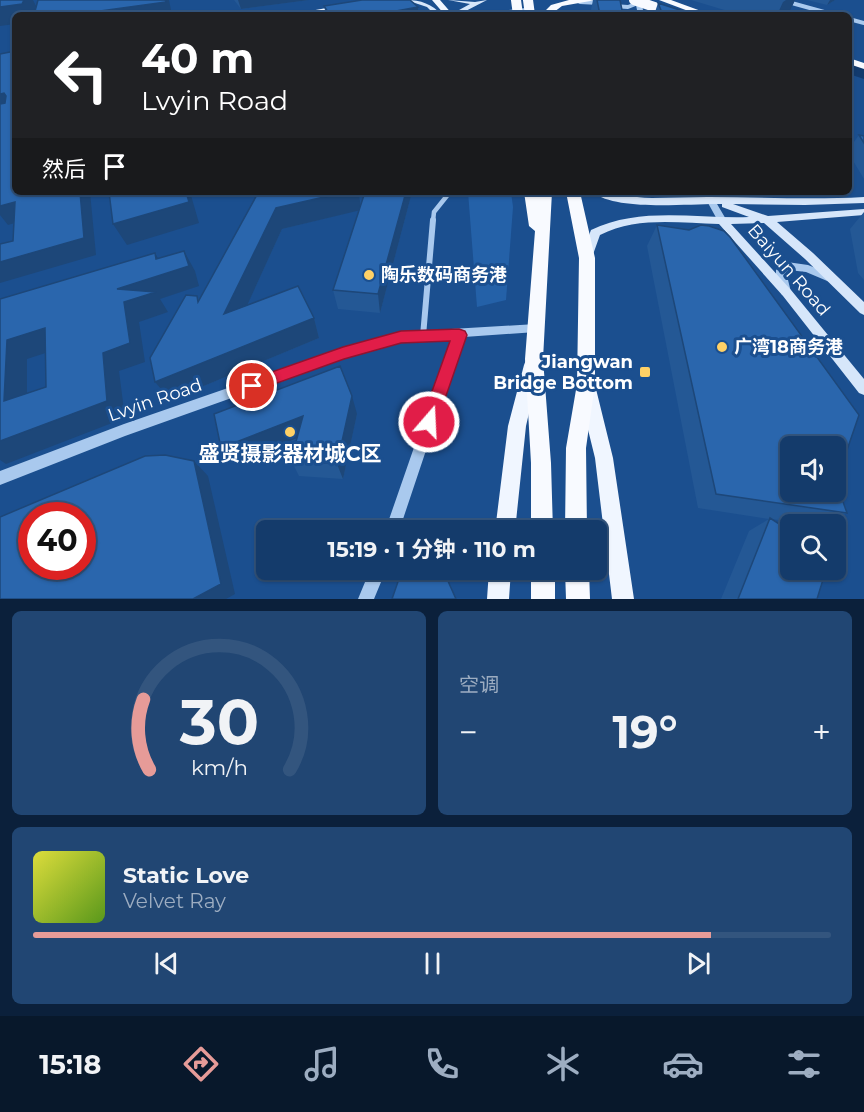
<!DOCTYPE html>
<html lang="zh">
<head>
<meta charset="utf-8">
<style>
  :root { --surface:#143b6b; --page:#214673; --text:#f1f3f6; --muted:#9dadc1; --line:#33557e; --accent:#e69b98 }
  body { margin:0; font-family:Montserrat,"Noto Sans SC",sans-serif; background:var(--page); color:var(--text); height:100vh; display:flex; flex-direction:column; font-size:22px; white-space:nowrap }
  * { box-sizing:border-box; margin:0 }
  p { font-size:20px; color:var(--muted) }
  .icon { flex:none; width:33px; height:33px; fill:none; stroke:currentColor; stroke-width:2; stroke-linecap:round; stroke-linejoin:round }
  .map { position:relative; height:599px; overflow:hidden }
  .panel { display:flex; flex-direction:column; gap:12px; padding:12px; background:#0b203b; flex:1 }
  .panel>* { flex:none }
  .banner { position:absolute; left:12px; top:12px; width:840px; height:183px; border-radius:9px; box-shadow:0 2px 4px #0004,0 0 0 2px var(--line); background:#202124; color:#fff; overflow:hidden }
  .tools { position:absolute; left:780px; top:436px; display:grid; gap:12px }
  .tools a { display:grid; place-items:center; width:66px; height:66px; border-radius:9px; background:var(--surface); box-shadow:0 2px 4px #0004,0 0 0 2px var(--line); font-size:30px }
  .speed { position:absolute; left:18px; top:502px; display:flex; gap:12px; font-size:30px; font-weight:700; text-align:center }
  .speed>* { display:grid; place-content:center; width:78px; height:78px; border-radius:50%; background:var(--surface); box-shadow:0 2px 4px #0004,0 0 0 2px var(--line); line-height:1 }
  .speed .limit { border:9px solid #d22; background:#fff; color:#111 }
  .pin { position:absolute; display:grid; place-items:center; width:51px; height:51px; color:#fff; margin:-26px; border:3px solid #fff; border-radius:50%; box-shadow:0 2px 6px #0007 }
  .me { position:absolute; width:66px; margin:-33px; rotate:19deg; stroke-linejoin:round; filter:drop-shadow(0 0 4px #0008) }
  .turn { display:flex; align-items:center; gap:21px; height:126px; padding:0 30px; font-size:27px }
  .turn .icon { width:78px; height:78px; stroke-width:2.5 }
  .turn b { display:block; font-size:42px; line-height:51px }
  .then { display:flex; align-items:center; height:57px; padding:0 30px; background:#0003; gap:12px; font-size:22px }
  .big { font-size:45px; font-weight:700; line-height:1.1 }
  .panel .widget { flex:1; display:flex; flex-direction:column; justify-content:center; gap:9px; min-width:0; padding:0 21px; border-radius:9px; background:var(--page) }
  .panel .dial { align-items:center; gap:0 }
  .dial svg { height:156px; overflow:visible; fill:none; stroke:var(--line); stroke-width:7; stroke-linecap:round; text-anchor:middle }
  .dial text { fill:var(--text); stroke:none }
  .song { display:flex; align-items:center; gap:18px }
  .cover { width:72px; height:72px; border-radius:9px; background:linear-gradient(135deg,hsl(60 70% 55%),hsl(90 70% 35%)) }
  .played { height:6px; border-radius:3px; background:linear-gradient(90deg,var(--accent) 85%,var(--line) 85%) }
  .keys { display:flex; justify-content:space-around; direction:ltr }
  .heat { display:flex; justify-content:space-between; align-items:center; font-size:33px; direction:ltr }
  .panel .tiles { flex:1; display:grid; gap:12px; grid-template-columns:1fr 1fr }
  .widget:last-child { grid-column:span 2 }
  .trip { position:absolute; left:256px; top:520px; width:351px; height:60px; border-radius:9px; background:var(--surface); box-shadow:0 2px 4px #0004,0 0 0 2px var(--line); font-weight:700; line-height:60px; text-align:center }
  .dock { display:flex; height:96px; justify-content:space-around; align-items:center; background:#08182b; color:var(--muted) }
  .dock .icon { width:42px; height:42px }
  .dock .active { color:var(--accent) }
  .dock b { font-size:27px; color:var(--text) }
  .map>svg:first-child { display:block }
</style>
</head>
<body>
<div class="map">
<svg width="864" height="599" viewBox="0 0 864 599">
  <rect width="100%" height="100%" fill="#1b4f8f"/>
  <!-- green -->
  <path fill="#2461a8" d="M468,192H511L513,207L506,300L477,307Z"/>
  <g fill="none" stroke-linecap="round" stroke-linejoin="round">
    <!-- river -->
    <path fill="#123a6d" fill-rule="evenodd" d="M849,62L864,67V79L849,74Z"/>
    <!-- minor-far2 -->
    <path stroke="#a9c9ee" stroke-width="4" d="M781,0L835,15
      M580,2L600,3
      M613,6L628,7L638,3
      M508,15L509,12L526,10L542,15
      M849,19L864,23"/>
    <!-- minor-far1 -->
    <path stroke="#a9c9ee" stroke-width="4.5" d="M433,221L434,212L450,192"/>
    <!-- minor -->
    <path stroke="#a9c9ee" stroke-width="6" d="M423,336L433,220"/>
    <!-- tertiary -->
    <path fill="#a9c9ee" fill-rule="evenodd" d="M635,0H641L644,15H638Z
      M702,192H710L727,221L725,223H719Z
      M787,262L808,265L836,276L837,279L832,283L806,272L789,270L786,272L791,292L790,295H782L776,277V270Z
      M536,324L540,325L541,328L540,331L536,332L464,337L399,531H385L452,338L401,342L344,358L125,436L0,485V471L124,424L343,348L401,332Z
      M370,570H386L374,599H358Z"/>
    <!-- secondary -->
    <path fill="#d6e6fa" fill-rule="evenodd" d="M406,0C421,0 432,4 442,15H435L427,7Z
      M448,0L475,2L487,0L458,15H450L470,4Z
      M593,192C613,192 632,198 652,198C671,198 689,197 708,197C760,197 812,200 864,197V203L805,205L733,204L768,216L864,209V215L777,222L813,253L864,302V315L860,313L805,259L764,223L731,224L791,290L864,379V395L859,393L783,296L719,224C679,223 637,216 600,235L591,260L587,261L581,257L591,230C640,206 697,219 749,217L722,207V204C691,203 616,212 593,192Z"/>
    <!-- primary -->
    <path fill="#f0f6ff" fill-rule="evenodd" d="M432,0H440L453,15H445Z
      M343,5L347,7L346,9L307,15H288Z
      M532,358L538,360L540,365L526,426L515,531H495L508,426L524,365L526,360Z
      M587,381L593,384L596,389L613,458L634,599H612L595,458L578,389L581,384Z
      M489,570H511L509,599H487Z"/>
    <!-- trunk -->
    <path fill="#f8faff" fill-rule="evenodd" d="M569,0H596L562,6L550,15H541L551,5Z
      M659,0H671L712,15H699Z
      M849,58L864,63V69L849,64Z
      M524,192H552L543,359L551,463L553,531H531V463L525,359L535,231L529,226Z
      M566,192H580L595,258V384L586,448L587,531H565L566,448L577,384L579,258Z
      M531,570H555V599H531Z
      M565,570H589L590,599H566Z"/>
    <!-- trunk-bridge -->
    <path stroke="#f8faff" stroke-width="10" d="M516,0L518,15
      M528,0L530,15
      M634,0L678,15"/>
  </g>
  <!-- wall -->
  <path fill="#245895" d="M234,0H309L241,9Z
    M593,0H620L623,15H590Z
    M691,0H795L789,13L786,15H741Z
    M807,0H835L827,5Z
    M658,3L695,15H654Z
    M324,6L418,15H326Z
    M859,135L864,136V179L849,154V149Z
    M262,192H359L361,206L411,196L380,313L338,309L333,290L359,210L282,229L247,305L314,318L319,338L170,400L155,382L197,296L199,300Z
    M864,212V280L858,273L850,229Z
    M657,225L836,482L847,513L825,525H810L772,519L817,599H721L749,531L769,519L698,508L647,246Z
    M357,414L343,479L299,476L291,460L297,439L233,464L221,448Z"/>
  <!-- shaded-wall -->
  <path fill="#1d4779" d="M24,0H33L37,8L35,15H15V24L0,26V7Z
    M165,0H169L172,15H71Z
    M238,0H309L241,9Z
    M786,0H795L789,13L786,15H777L783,2Z
    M830,0H835L827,5Z
    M418,7V15H396V11Z
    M4,93L15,110L0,114V94Z
    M80,192H90L96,255L0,283V262Z
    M186,192H190L199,223L127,245L113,224Z
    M346,192H359L361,210L282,229L234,334L224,314L276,208Z
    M406,192H411V196L380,313L378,294Z
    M15,202L28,219L8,225L0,215V206Z
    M184,251L195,271L199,286L160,299L168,312L139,322L145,362L119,371L125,418L6,464L0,460V441L103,353L117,289L156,259L155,253L166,273Z
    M314,318L319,338L170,400L155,382Z
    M45,328L64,347L27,359V419L4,401L7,340Z
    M352,396L357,414L343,479L337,464Z
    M303,416L310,433L233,464L221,448Z
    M194,461L208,476L235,594L226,599H193Z"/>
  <!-- building -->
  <path fill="#2a66ad" stroke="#1d4779" stroke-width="1.5" fill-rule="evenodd" d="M0,0H24L22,4L0,7Z
    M38,0H165L166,2L71,15H34Z
    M362,0H410L418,7L396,11L400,15H330L324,6Z
    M597,0H620L623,15H600Z
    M658,3L695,15H663Z
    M15,51V192H80L84,238L0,262V244L13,241L15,202L0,206V104L5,103L6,96L4,93L0,94V54Z
    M859,135L864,136V143Z
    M109,192H186L189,202L113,224Z
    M262,192H346L276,208L224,314L298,286L314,318L155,382L150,358L186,295L197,296L198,302L258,193Z
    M365,192H406L378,294L333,290Z
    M657,225L689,230L701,225L709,226L724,231L730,237L859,415L836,482L847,513L716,494ZM790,447H836V492H790Z
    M184,251L189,266L117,289L156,292L124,302L130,343L103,353L107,401L0,441V299L155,253L156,259ZM45,328L46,387L4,401L7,340Z
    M340,366L352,396L337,464L291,460L303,416L221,448L214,414Z
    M165,455L194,461L221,584L193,599H0V517L145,456ZM32,516H82V567H32Z
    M770,518L790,531V570H826L817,599H738Z
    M436,570H443L456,599H392L401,573Z"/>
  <!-- route -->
  <path fill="#e11d48" stroke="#92132f" stroke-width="1.5" d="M459,329L465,331L467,335L437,422L435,427L429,429L424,427L421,422L450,341L401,343L344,359L252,392L246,390L244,386L246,381L343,347L401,331Z"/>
  <!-- markers -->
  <g fill="#ffd166" stroke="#1b4f8f" stroke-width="2">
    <circle cx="369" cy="275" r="6"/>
    <circle cx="722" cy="347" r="6"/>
    <rect x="639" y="366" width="12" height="12" rx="3"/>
    <circle cx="290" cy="432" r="6"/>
  </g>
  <g text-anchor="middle" stroke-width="6" stroke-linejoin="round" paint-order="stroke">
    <!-- street labels -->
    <g font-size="18" fill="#fff" stroke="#1b4f8f">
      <text transform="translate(789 270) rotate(49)" y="6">Baiyun Road</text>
      <text transform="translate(155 400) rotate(-19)" y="6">Lvyin Road</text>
    </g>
    <!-- poi labels -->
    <g font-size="18" font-weight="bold" fill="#fff" stroke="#1b4f8f" text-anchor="start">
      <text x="381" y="281">陶乐数码商务港</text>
      <text x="734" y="353">广湾18商务港</text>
      <text x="633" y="368" text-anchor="end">Jiangwan<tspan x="633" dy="21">Bridge Bottom</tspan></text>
    </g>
    <!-- near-poi labels -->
    <g font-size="21" font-weight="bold" fill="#fff" stroke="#1b4f8f">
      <text x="290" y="461">盛贤摄影器材城C区</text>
    </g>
  </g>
</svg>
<div class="tools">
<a><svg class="icon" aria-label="sound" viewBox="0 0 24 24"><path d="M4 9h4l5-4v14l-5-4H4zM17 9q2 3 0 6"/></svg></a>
<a><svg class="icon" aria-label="search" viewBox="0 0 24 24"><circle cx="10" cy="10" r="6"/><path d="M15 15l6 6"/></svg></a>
</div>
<div class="speed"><div class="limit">40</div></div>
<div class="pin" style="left:252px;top:386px;background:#d93025"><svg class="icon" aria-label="arrive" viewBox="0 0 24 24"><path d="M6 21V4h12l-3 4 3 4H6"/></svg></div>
<svg class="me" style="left:429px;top:422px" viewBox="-20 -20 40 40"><circle r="17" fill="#e11d48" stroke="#fff" stroke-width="3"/><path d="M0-11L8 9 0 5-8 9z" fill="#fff"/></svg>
<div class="trip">15:19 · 1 分钟 · 110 m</div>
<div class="banner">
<div class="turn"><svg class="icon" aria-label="left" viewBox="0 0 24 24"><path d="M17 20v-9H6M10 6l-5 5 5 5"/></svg><div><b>40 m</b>Lvyin Road</div></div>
<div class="then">然后<svg class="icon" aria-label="arrive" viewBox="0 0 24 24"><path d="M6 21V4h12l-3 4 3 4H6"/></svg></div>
</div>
</div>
<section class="panel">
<div class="tiles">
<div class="widget dial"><svg viewBox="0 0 100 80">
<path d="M14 69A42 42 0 1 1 86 69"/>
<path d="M14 69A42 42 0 0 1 11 33" stroke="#e69b98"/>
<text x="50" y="56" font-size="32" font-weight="700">30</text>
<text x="50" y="72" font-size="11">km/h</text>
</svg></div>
<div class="widget"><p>空调</p>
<div class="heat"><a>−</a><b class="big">19°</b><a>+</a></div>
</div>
<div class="widget">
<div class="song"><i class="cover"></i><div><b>Static Love</b><p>Velvet Ray</p></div></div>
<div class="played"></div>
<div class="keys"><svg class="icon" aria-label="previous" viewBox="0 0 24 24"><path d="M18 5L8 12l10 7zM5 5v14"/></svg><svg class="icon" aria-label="pause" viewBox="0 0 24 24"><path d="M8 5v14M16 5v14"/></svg><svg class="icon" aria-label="next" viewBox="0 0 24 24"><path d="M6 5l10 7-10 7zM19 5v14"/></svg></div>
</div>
</div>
</section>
<nav class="dock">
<b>15:18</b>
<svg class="icon active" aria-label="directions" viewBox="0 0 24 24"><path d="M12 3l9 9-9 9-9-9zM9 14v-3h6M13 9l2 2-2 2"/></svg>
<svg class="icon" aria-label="music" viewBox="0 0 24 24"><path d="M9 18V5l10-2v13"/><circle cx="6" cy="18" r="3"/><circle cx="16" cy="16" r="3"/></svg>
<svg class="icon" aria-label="phone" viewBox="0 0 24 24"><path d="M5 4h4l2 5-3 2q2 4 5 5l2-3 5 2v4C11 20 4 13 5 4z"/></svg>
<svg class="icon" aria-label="climate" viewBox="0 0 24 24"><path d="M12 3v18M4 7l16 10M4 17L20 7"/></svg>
<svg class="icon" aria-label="car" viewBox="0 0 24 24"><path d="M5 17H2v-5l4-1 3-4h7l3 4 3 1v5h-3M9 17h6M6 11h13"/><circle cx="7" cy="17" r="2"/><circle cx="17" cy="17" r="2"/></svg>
<svg class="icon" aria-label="filters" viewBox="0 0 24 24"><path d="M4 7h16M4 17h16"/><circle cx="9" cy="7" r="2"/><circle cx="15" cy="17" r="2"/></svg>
</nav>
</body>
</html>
